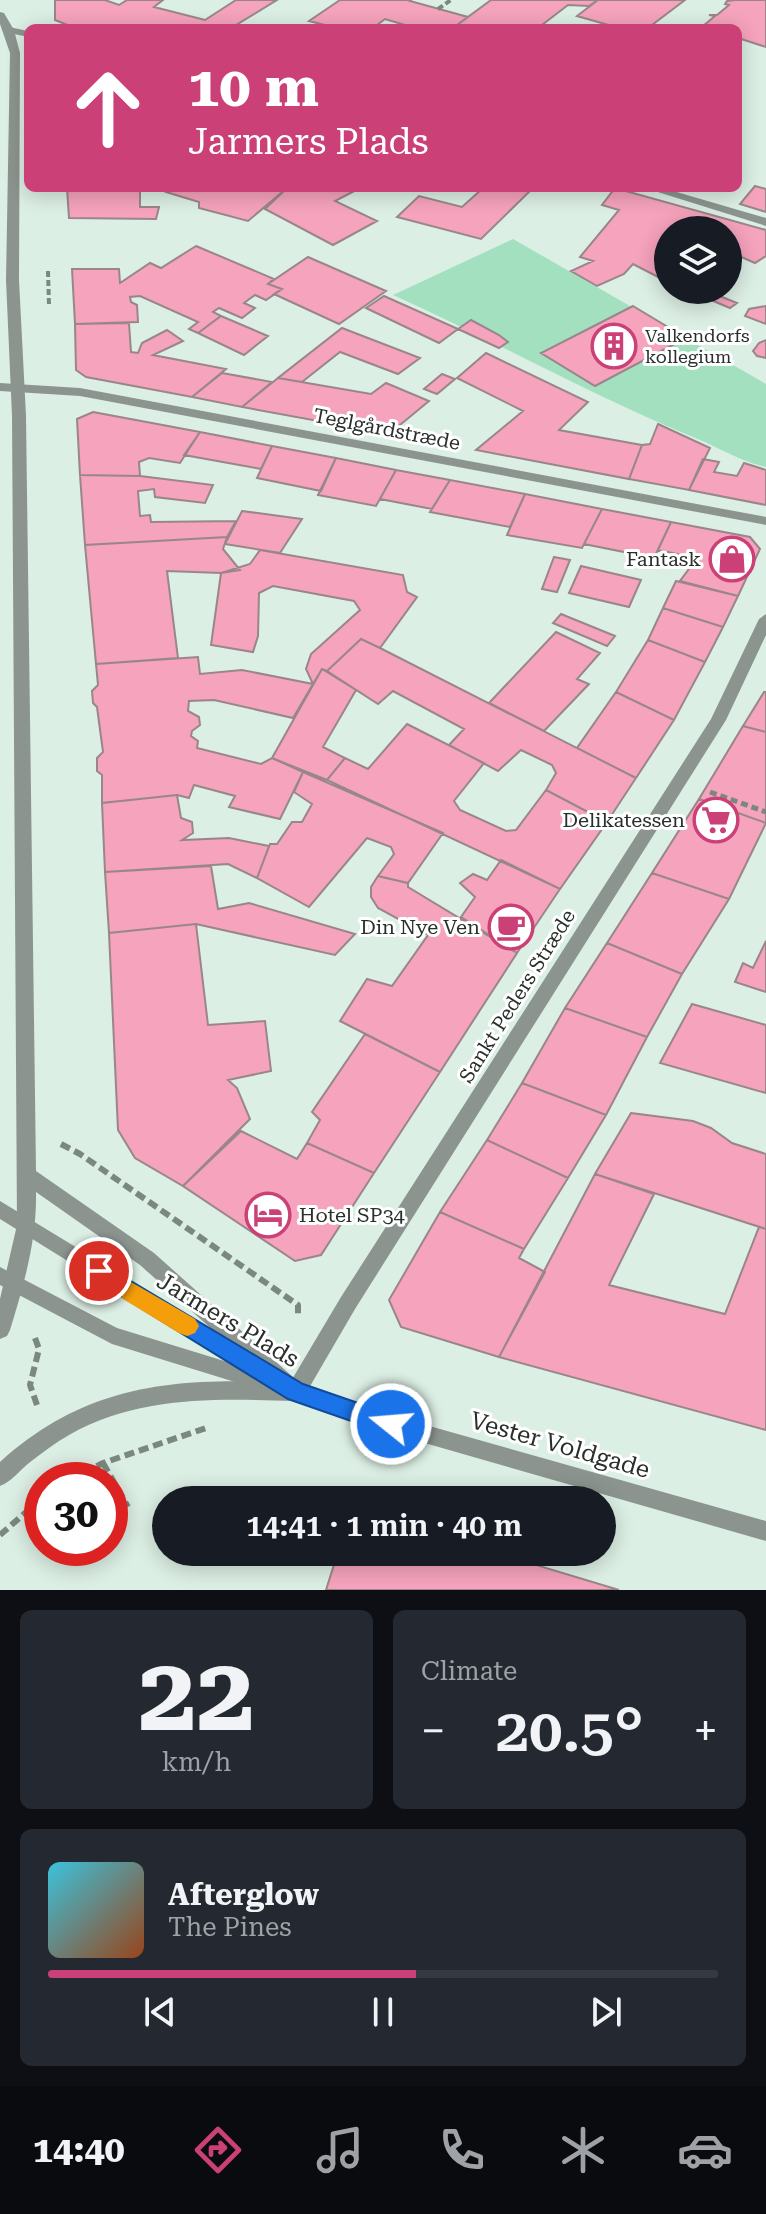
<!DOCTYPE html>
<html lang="en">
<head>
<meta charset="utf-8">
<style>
  :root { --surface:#171b24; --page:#242831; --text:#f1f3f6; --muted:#9ea1a6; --line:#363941; --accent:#ca4077 }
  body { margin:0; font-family:"Roboto Serif",serif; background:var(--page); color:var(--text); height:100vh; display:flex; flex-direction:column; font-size:30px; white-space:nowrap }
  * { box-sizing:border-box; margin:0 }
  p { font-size:26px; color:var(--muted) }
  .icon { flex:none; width:44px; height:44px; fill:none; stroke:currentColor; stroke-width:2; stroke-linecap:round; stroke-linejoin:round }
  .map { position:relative; height:1590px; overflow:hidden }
  .details { display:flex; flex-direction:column; gap:20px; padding:20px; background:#0d0f14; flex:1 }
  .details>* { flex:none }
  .guide { position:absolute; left:24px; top:24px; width:718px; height:168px; border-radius:12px; box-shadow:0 4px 20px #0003; background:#ca4077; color:#fff; overflow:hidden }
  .fabs { position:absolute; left:654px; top:216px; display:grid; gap:16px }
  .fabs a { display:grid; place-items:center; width:88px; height:88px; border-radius:50%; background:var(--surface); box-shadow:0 4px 20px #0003; font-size:40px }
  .speed { position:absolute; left:24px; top:1462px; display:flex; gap:16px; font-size:40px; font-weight:700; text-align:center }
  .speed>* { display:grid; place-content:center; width:104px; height:104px; border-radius:50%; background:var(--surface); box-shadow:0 4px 20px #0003; line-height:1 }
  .speed .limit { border:12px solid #d22; background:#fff; color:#111 }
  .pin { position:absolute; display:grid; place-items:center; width:68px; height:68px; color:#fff; margin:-34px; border:4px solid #fff; border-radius:50%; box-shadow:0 2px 8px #0007 }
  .me { position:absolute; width:88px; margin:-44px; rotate:287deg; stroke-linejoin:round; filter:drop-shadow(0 0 6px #0008) }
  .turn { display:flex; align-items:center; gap:28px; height:168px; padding:0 32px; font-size:36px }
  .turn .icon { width:104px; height:104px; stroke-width:2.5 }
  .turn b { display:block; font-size:56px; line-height:68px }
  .big { font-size:60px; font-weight:600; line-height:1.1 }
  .details .widget { flex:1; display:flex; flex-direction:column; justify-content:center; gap:12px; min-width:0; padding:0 28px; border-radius:12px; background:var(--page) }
  .details .dial { align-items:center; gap:0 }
  .dial b { font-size:104px; line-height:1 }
  .song { display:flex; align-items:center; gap:24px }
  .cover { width:96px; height:96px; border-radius:12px; background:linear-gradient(135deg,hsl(190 70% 55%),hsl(20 70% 35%)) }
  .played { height:8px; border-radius:4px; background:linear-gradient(90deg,var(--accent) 55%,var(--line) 55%) }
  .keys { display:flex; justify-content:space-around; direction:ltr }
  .heat { display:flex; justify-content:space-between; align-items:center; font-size:44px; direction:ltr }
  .details .tiles { flex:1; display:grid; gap:20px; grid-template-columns:1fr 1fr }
  .widget:last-child { grid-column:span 2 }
  .trip { position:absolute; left:152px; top:1486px; width:464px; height:80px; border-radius:40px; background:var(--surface); box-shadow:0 4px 20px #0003; font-weight:600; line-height:80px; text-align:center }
  .tabs { display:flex; height:128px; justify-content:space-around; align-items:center; background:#090b0e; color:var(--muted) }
  .tabs .icon { width:56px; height:56px }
  .tabs .active { color:var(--accent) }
  .tabs b { font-size:36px; color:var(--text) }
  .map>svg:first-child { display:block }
</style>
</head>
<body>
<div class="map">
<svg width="766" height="1590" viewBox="0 0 766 1590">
  <rect width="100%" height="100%" fill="#dcefe4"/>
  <!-- green -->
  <path fill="#a3e0bf" d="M513,239L766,384V467C739,461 718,447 693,437C590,395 494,340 393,295Z"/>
  <!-- building -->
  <path fill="#f6a3bd" stroke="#99868b" stroke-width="2" d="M55,0H105L119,5L127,0H163L154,7L205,20L236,0H277L233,27L235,28H75L55,20Z
    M340,0H412L410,1L468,17L453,28H415L385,19L373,28H337L309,21Z
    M491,0H598L589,6L568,5L538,28H453Z
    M598,0H685L648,28H619L577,16Z
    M735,0H766V47L738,38V28L696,27L703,26L715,16L709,15H717L729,5L725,4L727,1Z
    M755,186L766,189V212L740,204Z
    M67,188H151L140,189V207H159L156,219L69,218Z
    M170,188H287L248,221L199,208V202L166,192Z
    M287,188H360L335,201L377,221L333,245L265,209Z
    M483,188H533L481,239L397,217L419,196L462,207Z
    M615,188L766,230V256L755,263L739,256L728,264V230H668V275L662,279L633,264L624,274L597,286L571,271L593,261L580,257L619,210L602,205Z
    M196,246L274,279L268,284L282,289L266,300L255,295L244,303L255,308L242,318L219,308L213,312L221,316L198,333L189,329L198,322L140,296L130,297L131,302L137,305L138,322L75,324L72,269H119L120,283L150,263L161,268Z
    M308,257L386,291L339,324L274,294L282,289L268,284Z
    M687,290H705L737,303L730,308Z
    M384,296L458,329L439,343L366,308Z
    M633,306L686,338L595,386L541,353Z
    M766,306V324L745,316L749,309Z
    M221,316L268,336L244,355L198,333Z
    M471,320L499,335L508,342L499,348L458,329Z
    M129,323L131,352L138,353L142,343L167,330L183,341L153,355L226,369L192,397L86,377L76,370L75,324Z
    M342,328L420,358L398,374L340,352L302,382L278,378Z
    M766,340V358L757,356L753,351L759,343Z
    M486,353L588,402L559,430L642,445L629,479L476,450L523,411L457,378Z
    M222,373L272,382L242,407L192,397Z
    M442,374L455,379L437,394L424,389Z
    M278,378L371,394L386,383L429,401L389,434L242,407Z
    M93,412L200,432L180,463L149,458L139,462L140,476L80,475L77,419Z
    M658,424L710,448L689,490L629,479L642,445L650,444Z
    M200,432L272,446L261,469L184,455Z
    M272,446L336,458L321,491L257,478Z
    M336,458L396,470L376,506L318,495Z
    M703,459L719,462L714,472L737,476L744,463L766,470V505L689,490Z
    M396,470L450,480L432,509L380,499Z
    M80,475L140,476L213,485L205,503L155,497L154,489L138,491L140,516L150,515L151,522L236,521L227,537L85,545Z
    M450,480L525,494L510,527L430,512Z
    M525,494L602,509L582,548L507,535Z
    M602,509L671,522L654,558L584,544Z
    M242,511L302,519L280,553L225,544Z
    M671,522L750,537L760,549L738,596L680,581L694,562L692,557L658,550Z
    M227,537L223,549L240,570L221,573L167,571L178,658L96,664L85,545Z
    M260,550L403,575L407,592L417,597L380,648L361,639L327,671L322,669L313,684L306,669L311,654L360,610L354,601L273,586L259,593L258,636L253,652L211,645L221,573L250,564Z
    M554,557L570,560L557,592L542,589Z
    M581,566L641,580L629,607L569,593Z
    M676,581L738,596L723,627L663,608Z
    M663,608L723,627L705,662L648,640Z
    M561,614L615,636L607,646L553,623Z
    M556,632L600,653L577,679L589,684L544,731L489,703Z
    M361,639L380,648L636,778L607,822L546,790L556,773L552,765L521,750L498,771L449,745L464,729L393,691L378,704L327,671Z
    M648,640L705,662L674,720L616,692Z
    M198,657L200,674L242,670L313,684L293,718L214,700L189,701L188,711L199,717L200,725L192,731L191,736L198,741L197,748L261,764L272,758L303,772L280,819L229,807L235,796L194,785L189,798L177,795L102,803V775L97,771V758L103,752L97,707L93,703L92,691L98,685L96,664Z
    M322,669L356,690L323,747L345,758L327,780L272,758Z
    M616,692L674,720L636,778L577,748Z
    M764,692H766V732L743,726Z
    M407,724L484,763L454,801L460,810L506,831L516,830L546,790L607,822L560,889L327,780L345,758L368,769Z
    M743,726L766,732V823L699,799Z
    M303,772L443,833L408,883L378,876L394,854L391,847L367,838L309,907L257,878L270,844H277L292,822H302L312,804L294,792Z
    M177,795L181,818L192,822L193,833L182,840L229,838L269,846L257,878L228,864L105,872L102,803Z
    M699,799L766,823L729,899L652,873Z
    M501,860L560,889L517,953L461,917L475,897L460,883L473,874L487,880Z
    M211,866L218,909L249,903L355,934L335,955L196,924L109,933L105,872Z
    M652,873L729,899L682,974L607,943Z
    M378,876L408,883V887L517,953L440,1072L340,1021L367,979L392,986L428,935L378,908L371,897V887Z
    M196,924L208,1025L265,1021L271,1071L228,1080L237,1088L250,1119L183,1186L135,1158L118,1130L109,933Z
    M766,941V992L735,982L743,963L753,968Z
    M607,943L682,974L647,1037L565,1008Z
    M692,1004L766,1025V1093L660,1063Z
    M565,1008L647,1037L606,1115L522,1083Z
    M365,1034L440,1072L374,1173L307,1143L320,1120L312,1112Z
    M522,1083L606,1115L568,1178L487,1140Z
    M631,1113L693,1121L711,1128L732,1143L766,1154V1229L595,1174Z
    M241,1131L297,1159L307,1143L374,1173L321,1255L295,1261L183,1186Z
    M487,1140L568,1178L524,1249L440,1212Z
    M595,1174L654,1194L609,1285L725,1314L759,1227L766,1229V1430L499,1357Z
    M440,1212L524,1249L519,1258L545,1272L499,1357L401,1327L389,1300Z
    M338,1552H493L619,1590H326Z"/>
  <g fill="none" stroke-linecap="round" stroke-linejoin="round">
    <!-- path-far2 -->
    <path stroke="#7b8880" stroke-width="4" stroke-dasharray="6 3" stroke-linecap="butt" d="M438,9L451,0
      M48,271L49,305"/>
    <!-- path-far1 -->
    <path stroke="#7b8880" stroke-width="5" stroke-dasharray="7 4" stroke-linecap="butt" d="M710,792L766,812"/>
    <!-- path -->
    <path stroke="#7b8880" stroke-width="6" stroke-dasharray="10 5" stroke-linecap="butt" d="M61,1144L80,1154L298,1305V1316
      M35,1338L39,1349L30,1385L37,1405
      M103,1463L128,1507
      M70,1480L103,1463L209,1427
      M324,1500L335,1496
      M0,1535L42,1498"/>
    <!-- minor -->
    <path fill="#8c9490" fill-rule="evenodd" d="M9,27L28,31V37L5,32V28Z
      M645,188H663L766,218V226Z
      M0,383L80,388L766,517V525L80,396L0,391Z
      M766,614V635L726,720L355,1309L309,1388L362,1407L766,1521V1541L362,1425L296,1401L112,1344L0,1285V1267L117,1328L234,1364L0,1219V1201L278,1370L280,1378L291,1381L341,1297L711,719L759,619Z"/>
    <!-- tertiary -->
    <path fill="#8c9490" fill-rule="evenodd" d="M0,12L4,13L14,30L20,53L19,280L26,416L36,1171L154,1253L303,1386L306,1392L303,1398L296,1401C216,1399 141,1395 69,1435C55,1443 42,1453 29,1463C19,1471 12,1481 0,1486V1462C82,1388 165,1378 271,1382L140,1265L36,1192C37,1240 24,1284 10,1330L7,1336L0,1339V1299L17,1225L12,416L6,280L10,53L0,24Z"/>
  </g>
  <!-- route -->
  <path fill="#1a73e8" stroke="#114b97" stroke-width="2" d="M99,1262L303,1384L399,1417L403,1424L399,1431L391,1435L288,1399L92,1278L88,1271L92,1264Z"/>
  <!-- slow -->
  <path fill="#f59e0b" d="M131,1282L195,1319L199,1326L195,1333L187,1336L179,1333L123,1299L119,1292L123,1285Z"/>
  <!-- icons -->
  <defs>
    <g id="building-ring" transform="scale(2.3)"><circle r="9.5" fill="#fff" stroke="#ca4077" stroke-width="1.5"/><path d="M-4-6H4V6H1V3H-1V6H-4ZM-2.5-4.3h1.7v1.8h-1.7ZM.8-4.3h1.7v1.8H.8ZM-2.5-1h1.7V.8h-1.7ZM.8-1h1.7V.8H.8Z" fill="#ca4077"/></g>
    <g id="shop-ring" transform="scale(2.3)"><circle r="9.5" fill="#fff" stroke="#ca4077" stroke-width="1.5"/><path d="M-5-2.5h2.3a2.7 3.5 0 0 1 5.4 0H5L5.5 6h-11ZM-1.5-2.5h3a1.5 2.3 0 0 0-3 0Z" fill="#ca4077"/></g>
    <g id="supermarket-ring" transform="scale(2.3)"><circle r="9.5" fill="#fff" stroke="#ca4077" stroke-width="1.5"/><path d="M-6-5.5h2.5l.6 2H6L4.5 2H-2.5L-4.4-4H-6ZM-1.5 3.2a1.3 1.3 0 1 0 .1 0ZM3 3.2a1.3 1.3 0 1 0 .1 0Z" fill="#ca4077"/></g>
    <g id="cafe-ring" transform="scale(2.3)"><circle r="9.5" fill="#fff" stroke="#ca4077" stroke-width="1.5"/><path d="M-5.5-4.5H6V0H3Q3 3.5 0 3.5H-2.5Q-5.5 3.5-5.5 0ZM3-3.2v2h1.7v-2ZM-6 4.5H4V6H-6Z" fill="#ca4077"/></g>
    <g id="hotel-ring" transform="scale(2.3)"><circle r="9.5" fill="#fff" stroke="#ca4077" stroke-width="1.5"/><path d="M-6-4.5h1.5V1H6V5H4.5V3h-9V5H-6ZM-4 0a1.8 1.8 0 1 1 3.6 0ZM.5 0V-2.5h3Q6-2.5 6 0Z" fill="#ca4077"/></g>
  </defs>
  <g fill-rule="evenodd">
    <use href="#building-ring" x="614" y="346"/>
    <use href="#shop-ring" x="732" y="559"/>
    <use href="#supermarket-ring" x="716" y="820"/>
    <use href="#cafe-ring" x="511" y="927"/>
    <use href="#hotel-ring" x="268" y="1215"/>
  </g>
  <g text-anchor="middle" stroke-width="6" stroke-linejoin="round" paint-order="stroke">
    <!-- far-poi labels -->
    <g font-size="18" fill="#29302c" stroke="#fff" text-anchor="start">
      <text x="645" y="342">Valkendorfs<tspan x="645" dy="21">kollegium</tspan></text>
    </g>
    <!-- street labels -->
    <g font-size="20" fill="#29302c" stroke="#fff">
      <text transform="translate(387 429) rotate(11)" y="7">Teglgårdstræde</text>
      <text transform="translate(517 996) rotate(-58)" y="7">Sankt Peders Stræde</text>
    </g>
    <!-- poi labels -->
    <g font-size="20" fill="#29302c" stroke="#fff" text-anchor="end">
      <text x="701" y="566">Fantask</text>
      <text x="685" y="827">Delikatessen</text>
      <text x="480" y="934">Din Nye Ven</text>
      <text x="299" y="1222" text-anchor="start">Hotel SP34</text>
    </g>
    <!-- near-street labels -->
    <g font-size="24" fill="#29302c" stroke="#fff">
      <text transform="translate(228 1320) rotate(31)" y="8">Jarmers Plads</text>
      <text transform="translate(560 1445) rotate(16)" y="8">Vester Voldgade</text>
    </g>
  </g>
</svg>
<div class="fabs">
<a><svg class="icon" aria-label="layers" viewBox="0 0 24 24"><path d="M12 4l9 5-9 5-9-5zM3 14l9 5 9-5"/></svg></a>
</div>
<div class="speed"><div class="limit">30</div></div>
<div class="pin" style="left:99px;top:1271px;background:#d93025"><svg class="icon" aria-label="arrive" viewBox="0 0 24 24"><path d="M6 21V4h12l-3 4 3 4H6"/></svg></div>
<svg class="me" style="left:391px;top:1424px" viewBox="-20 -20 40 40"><circle r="17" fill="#1a73e8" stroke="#fff" stroke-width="3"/><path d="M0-11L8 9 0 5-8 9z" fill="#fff"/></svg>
<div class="trip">14:41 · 1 min · 40 m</div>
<div class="guide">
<div class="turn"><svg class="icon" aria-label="ahead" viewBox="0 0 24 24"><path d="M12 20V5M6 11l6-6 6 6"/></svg><div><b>10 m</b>Jarmers Plads</div></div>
</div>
</div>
<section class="details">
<div class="tiles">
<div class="widget dial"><b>22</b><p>km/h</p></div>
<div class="widget"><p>Climate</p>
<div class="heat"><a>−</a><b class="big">20.5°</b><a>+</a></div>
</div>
<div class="widget">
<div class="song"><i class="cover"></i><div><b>Afterglow</b><p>The Pines</p></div></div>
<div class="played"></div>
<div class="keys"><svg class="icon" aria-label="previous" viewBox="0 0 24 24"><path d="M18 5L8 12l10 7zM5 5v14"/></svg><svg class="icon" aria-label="pause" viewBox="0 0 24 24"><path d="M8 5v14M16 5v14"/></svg><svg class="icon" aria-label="next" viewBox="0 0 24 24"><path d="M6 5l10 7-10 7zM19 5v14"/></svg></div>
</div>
</div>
</section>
<nav class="tabs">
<b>14:40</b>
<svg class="icon active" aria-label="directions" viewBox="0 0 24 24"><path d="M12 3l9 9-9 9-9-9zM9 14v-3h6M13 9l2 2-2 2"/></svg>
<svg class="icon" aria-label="music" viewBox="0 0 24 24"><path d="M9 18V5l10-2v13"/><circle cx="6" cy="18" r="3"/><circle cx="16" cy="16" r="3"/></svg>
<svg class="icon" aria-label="phone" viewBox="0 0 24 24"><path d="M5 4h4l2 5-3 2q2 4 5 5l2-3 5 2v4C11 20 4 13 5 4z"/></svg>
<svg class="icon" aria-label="climate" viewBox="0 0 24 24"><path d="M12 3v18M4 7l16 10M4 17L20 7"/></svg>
<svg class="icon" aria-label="car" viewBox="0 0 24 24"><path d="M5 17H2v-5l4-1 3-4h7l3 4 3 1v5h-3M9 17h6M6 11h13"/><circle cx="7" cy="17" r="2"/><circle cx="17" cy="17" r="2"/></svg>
</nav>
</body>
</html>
